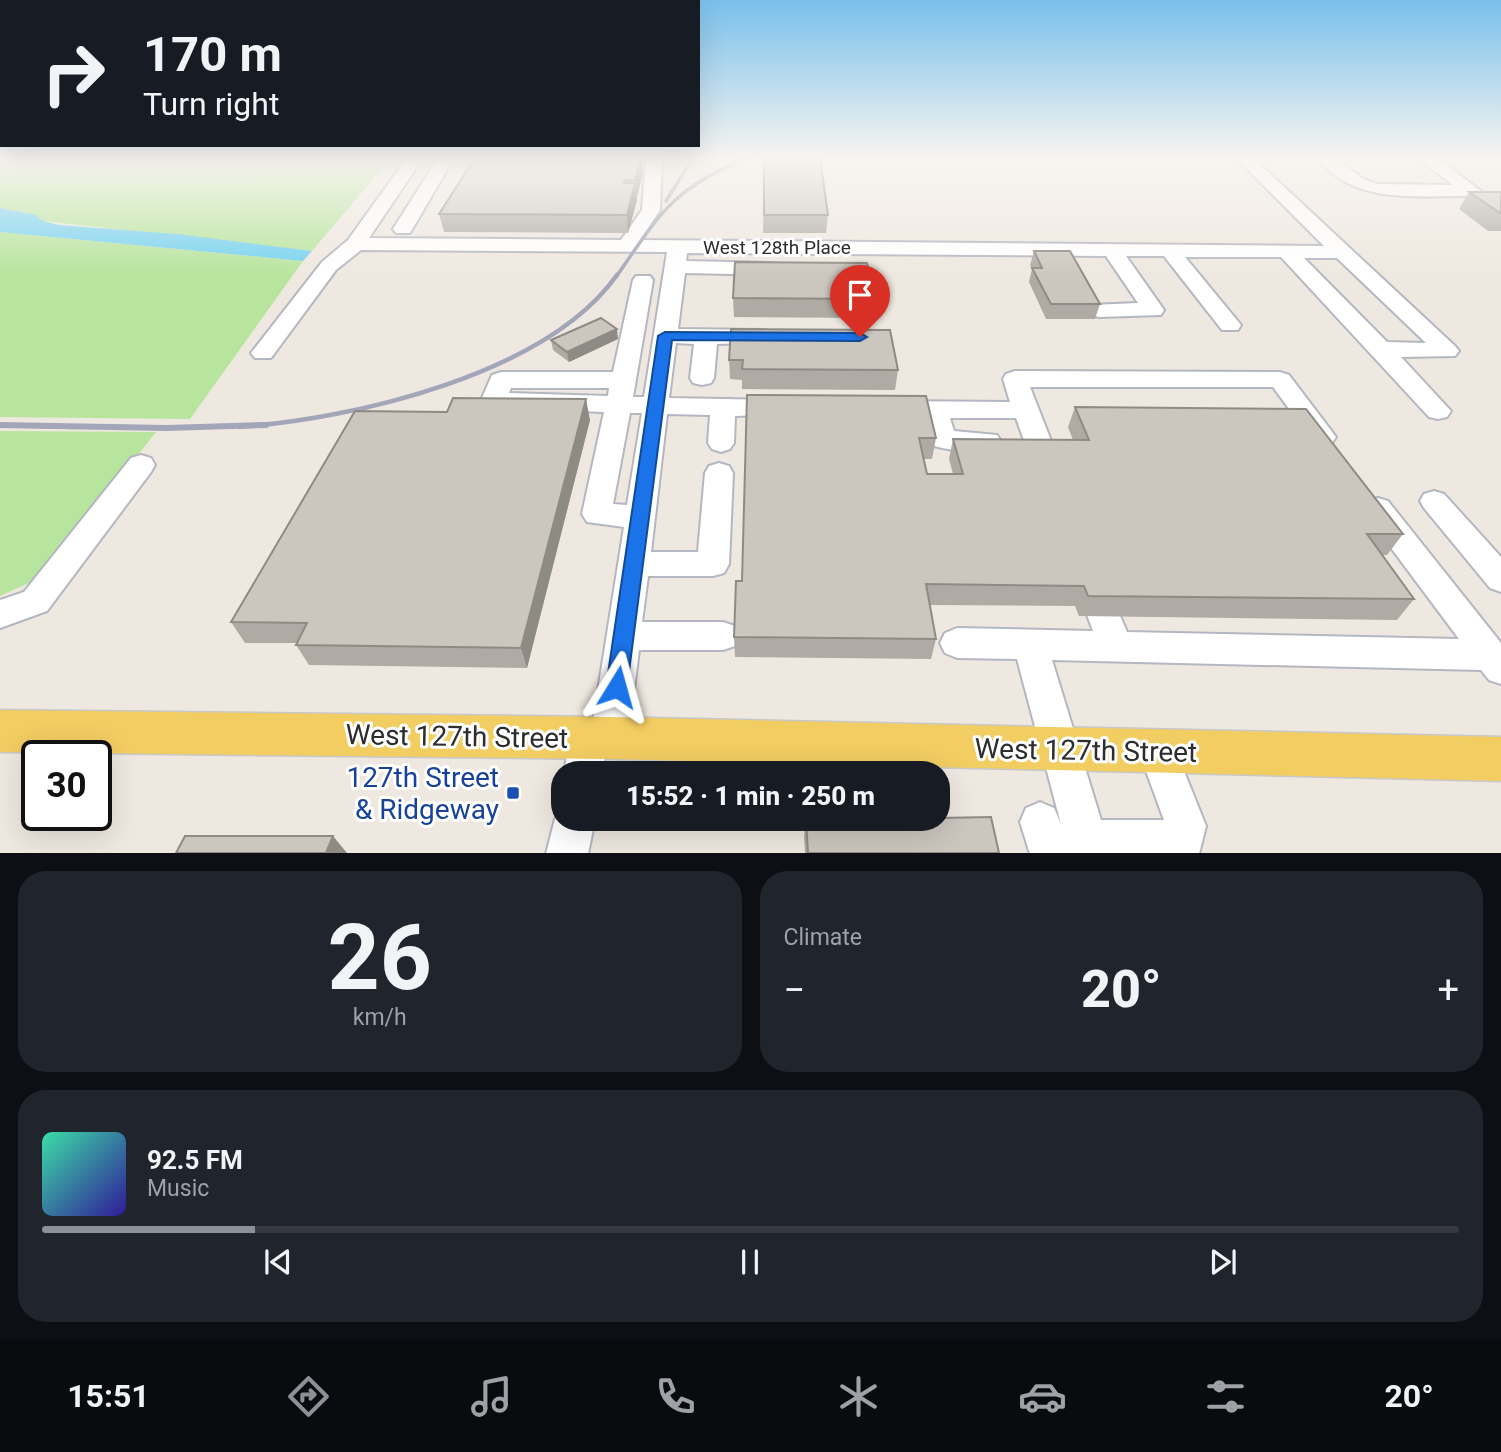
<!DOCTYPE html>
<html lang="en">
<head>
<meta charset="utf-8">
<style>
  :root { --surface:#171b24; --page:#20242c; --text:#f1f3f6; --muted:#9ea1a6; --line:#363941; --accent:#8c9099 }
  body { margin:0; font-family:Roboto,sans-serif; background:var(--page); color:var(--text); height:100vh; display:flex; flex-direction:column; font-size:26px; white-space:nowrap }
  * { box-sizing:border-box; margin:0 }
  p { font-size:23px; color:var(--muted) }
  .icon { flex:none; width:38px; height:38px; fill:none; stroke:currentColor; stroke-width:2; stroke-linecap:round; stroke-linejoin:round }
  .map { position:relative; height:853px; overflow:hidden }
  .side { display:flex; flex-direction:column; gap:18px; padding:18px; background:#0d0f14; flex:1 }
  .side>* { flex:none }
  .top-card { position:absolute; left:0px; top:0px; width:700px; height:147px; box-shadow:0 7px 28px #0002; background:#171b24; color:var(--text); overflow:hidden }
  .speed { position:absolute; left:21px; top:740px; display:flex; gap:14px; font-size:35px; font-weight:700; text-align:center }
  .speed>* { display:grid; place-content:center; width:91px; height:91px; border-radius:50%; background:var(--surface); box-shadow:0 7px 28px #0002; line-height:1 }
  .speed .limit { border:4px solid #111; border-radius:10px; background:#fff; color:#111 }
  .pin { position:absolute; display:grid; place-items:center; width:60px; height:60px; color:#fff; margin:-72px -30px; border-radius:50% 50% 50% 0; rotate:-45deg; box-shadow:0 0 7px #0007 }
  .pin .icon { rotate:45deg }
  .me { position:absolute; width:77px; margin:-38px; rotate:8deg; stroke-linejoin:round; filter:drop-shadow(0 0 5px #0008) }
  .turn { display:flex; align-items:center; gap:24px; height:147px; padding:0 28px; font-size:32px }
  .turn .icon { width:91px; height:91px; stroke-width:2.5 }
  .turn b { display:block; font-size:49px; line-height:60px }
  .big { font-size:52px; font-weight:800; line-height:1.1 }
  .side .tile { flex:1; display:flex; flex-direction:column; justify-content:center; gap:10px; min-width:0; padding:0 24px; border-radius:28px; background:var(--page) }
  .side .dial { align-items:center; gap:0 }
  .dial b { font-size:91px; line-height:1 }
  .song { display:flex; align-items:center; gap:21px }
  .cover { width:84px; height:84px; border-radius:10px; background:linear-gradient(135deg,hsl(160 70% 55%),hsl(250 70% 35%)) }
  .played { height:7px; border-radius:4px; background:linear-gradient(90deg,var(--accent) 15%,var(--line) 15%) }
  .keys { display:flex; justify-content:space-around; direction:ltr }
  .heat { display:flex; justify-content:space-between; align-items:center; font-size:38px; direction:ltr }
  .side .tiles { flex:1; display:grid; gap:18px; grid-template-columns:1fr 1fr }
  .tile:last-child { grid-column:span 2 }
  .trip { position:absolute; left:551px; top:761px; width:399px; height:70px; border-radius:28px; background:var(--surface); box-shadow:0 7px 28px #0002; font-weight:800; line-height:70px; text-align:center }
  .tabs { display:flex; height:112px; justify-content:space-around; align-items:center; background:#090b0e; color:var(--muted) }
  .tabs .icon { width:49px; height:49px }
  .tabs .current { color:var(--accent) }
  .tabs b { font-size:32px; color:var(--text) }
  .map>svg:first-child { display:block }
</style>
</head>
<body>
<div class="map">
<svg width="1501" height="854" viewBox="0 0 1501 854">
  <rect width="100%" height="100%" fill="#efe8e0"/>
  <!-- green -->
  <path fill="#b7e59d" d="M0,158H391L312,251L43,221L36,215L0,208Z
    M0,232L303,261L190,419L0,417Z
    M0,431L156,432L40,578L0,596Z"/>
  <!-- water -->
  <path fill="#74d2f0" d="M0,208L36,215L43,221L59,225L177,234L312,251L303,261L0,232Z"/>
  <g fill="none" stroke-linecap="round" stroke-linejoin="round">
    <!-- minor casing -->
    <g stroke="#b3b7c1" stroke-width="4">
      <path id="minor" d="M407,158H423L369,238L621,240L642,210L646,158H662L660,210L640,240L1324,246L1236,158H1253L1455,346L1459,351L1455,356L1401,357L1451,411L1447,417L1438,419L1429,417L1281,257H1185L1241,325L1238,330H1222L1164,256H1126L1164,310L1161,315L1099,317L1091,315L1088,310L1091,305L1138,303L1106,256L687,253L686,261L771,263L778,265L781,269L778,273L771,275L685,273L678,329L764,330L772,332L775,337L772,342L717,344L714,378L711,383L702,385L693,383L690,378L694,344L676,343L669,398L783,400L792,402L796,408L792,414L735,416L734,443L730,449L721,452L712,449L708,443L710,415L667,414L651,552H698L705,473L709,466L719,463L729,466L733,473L729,564L724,573L713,576H648L642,622H723L735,626L740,636L735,646L723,650H639L628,738L622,751L609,756L605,754L603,774H564L570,738L576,725L589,720L593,722L624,527L587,522L582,514L604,412L494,408L485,406L481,400L492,375L501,372H613L633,280L636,276H650L653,280L633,397H644L667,252L361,250L336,270L271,358H255L251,353L255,348L322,262L348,240ZM1304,258H1337L1426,343L1387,342ZM511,388H609L608,396L509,393ZM630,413H642L627,505L613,504Z
        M438,158H454L410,233H396L393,229Z
        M1318,158H1336L1363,179L1377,184L1453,185L1418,158H1437L1481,191L1472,196C1419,195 1354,206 1318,158Z
        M1015,371L1280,372L1289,375L1336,437L1332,443L1323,446L1314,443L1273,387H1030L1064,474L1060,481L1050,484L1040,481L1036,474L1016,418H950L954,431L997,435L1001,441L997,447C979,453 952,451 934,446L924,417L886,415L882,409L886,403L895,401L1010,402L1003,379L1006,374Z
        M141,455L151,458L155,465L151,472L47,611L0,628V600L24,592L131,458Z
        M1434,491L1444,494L1501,557V592L1490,588L1424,508L1420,501L1424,494Z
        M1378,498L1388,501L1501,643V684L1489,680L1481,670L1052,660L1101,820H1164L1139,752L1145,739L1158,734L1171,739L1206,826L1199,854H1030L1020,822L1026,808L1040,802L1054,808L1061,824L1017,659L957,658L945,653L940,643L945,633L957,628L1093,631L1076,585L1081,576L1092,572L1103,576L1127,632L1459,639L1368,517L1363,509L1368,501Z
        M564,803V819H595L588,854H546L555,819Z"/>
    </g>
    <!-- major casing -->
    <g stroke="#c8c8c8" stroke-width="3">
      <path id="major" d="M0,710L609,717L1501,737V781L609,759L0,752Z"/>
    </g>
    <!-- minor -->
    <use href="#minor" fill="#fff" fill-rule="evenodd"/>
    <!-- major -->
    <use href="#major" fill="#f2cd62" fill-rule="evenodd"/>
    <!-- rail-far2 -->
    <path stroke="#a2a6b8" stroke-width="3.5" d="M666,201L693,158
      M616,277C660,214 672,188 748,158"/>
    <!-- rail-far1 -->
    <path stroke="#a2a6b8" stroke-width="4.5" d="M0,425L76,427
      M239,427C354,419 547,374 617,275"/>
    <!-- rail -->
    <path stroke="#a2a6b8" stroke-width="6" d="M0,425L166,428L266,425"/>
  </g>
  <!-- wall -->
  <path fill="#afaaa3" d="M475,158H645H641L643,174L636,197L637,200L628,233L444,232L439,214Z
    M764,158L828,215L826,233H763Z
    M1469,192H1501V231H1488L1459,209Z
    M1034,251L1100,304L1095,319H1046L1029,282L1032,269L1030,265Z
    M733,298L874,299L872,318L734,317Z
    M731,329L898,370L895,390L742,389V380L730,379L729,360Z
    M618,339L569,362L553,350L551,340Z
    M747,395L936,438L932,459H924L927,474H953L949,459L953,439L1073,440L1068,427L1075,407L1403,534L1387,555H1382L1414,599L1397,620L1079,616L1075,606L930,605L936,639L931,659L735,657L734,637L742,581Z
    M590,420L527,668L309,665L296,645L297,643H245L231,622Z
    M806,819L999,853H805L804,836Z"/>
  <!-- shaded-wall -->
  <path fill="#8e8b85" d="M641,158L643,174L637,197L635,180Z
    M635,183L637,200L628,233L627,215Z
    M617,329L618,339L569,362L567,352Z
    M586,399L590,420L527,668L521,648Z
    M333,836L347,853H326Z"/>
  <!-- building -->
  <path fill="#cbc6be" stroke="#8e8b85" stroke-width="2" d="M475,158H641L635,180H625L624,183H635L627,215L439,214Z
    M764,158H820L828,215H764Z
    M1469,192H1501V213H1500Z
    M1034,251H1070L1100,304H1051L1032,268H1042Z
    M735,262L867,263L874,299L733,298Z
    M601,318L617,329L567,352L551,340Z
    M731,329L890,330L898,370L742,369L743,360H729Z
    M747,395L926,396L936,438H919L927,474H963L953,439L1089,440L1075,407L1306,409L1403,534H1367L1414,599L1088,596L1084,586L926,584L936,639L734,637L736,581H742Z
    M453,398L586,399L521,648L296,645L307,623L231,622L355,411L447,412Z
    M991,817L999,853H808L806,819H938V818Z
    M185,836H333L326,853H176Z"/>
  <!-- sky -->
  <linearGradient id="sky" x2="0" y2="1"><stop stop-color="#79c0eb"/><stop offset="0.57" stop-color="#f8f5f1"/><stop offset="1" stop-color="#f8f5f1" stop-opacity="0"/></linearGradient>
  <rect width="1501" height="277" fill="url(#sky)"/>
  <!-- route -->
  <path fill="#1a73e8" stroke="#114b97" stroke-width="2" d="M665,332L860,333L867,337L860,341L672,340L627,687L624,694L617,697L609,694L606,687L658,336Z"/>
  <!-- markers -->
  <rect fill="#1a4fb4" stroke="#fff" stroke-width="2.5" x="506" y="786" width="14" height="14" rx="3.5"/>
  <g text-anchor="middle" stroke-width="6" stroke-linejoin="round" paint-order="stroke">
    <!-- far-street labels -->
    <g font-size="19" fill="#2d2d2d" stroke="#fff">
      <text x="777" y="254">West 128th Place</text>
    </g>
    <!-- near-street labels -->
    <g font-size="28" fill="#2d2d2d" stroke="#fff">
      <text transform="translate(457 736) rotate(1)" y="10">West 127th Street</text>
      <text transform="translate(1086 750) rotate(1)" y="10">West 127th Street</text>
    </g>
    <!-- near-transit labels -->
    <g font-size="28" fill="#164399" stroke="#fff" text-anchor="end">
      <text x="499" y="787">127th Street<tspan x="499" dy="32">&amp; Ridgeway</tspan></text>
    </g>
  </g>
</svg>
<div class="speed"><div class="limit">30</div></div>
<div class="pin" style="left:860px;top:337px;background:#d93025"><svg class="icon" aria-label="arrive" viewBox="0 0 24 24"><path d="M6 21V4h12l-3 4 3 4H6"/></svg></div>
<svg class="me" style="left:617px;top:687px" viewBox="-20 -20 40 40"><path d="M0-17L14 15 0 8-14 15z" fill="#1a73e8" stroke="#fff" stroke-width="4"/></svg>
<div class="trip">15:52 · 1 min · 250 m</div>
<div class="top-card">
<div class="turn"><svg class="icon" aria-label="right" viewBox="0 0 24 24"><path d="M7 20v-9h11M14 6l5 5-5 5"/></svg><div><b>170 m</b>Turn right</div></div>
</div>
</div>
<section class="side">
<div class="tiles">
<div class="tile dial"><b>26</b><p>km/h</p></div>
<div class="tile"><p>Climate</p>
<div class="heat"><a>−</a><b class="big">20°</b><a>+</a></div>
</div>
<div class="tile">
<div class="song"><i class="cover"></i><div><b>92.5 FM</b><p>Music</p></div></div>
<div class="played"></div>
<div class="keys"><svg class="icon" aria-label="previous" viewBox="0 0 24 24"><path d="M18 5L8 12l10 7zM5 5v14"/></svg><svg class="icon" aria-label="pause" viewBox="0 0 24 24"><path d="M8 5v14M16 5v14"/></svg><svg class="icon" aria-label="next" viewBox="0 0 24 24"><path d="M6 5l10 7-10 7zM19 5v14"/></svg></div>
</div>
</div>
</section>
<nav class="tabs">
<b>15:51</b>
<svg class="icon current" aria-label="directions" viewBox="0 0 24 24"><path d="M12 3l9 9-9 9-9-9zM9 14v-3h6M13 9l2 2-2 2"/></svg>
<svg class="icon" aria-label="music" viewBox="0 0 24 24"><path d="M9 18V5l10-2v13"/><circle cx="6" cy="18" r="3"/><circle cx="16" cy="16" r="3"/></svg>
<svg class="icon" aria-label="phone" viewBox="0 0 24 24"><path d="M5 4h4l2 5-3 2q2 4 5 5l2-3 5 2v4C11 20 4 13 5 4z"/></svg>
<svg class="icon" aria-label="climate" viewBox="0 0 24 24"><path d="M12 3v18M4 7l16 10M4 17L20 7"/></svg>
<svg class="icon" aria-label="car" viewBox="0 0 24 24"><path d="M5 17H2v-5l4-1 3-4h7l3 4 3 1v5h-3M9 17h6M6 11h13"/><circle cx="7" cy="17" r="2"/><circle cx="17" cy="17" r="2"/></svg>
<svg class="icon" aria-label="filters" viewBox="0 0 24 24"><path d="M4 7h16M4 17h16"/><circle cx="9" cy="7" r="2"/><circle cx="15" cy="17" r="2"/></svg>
<b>20°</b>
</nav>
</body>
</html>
